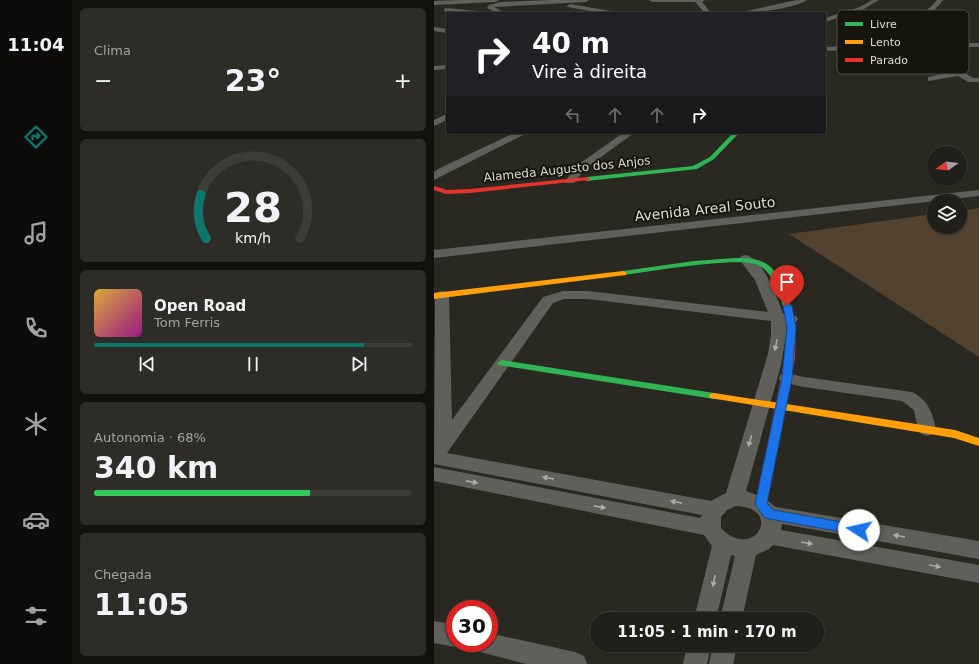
<!DOCTYPE html>
<html lang="pt">
<head>
<meta charset="utf-8">
<style>
  :root { --surface:#201f19; --page:#2d2c26; --text:#f1f3f6; --muted:#a2a2a2; --line:#3d3d38; --accent:#0f766e }
  body { margin:0; font-family:"DejaVu Sans",sans-serif; background:var(--page); color:var(--text); height:100vh; display:flex; flex-direction:column; font-size:15px; white-space:nowrap }
  * { box-sizing:border-box; margin:0 }
  p { font-size:13px; color:var(--muted) }
  .icon { flex:none; width:22px; height:22px; fill:none; stroke:currentColor; stroke-width:2; stroke-linecap:round; stroke-linejoin:round }
  .map { position:relative; flex:1; overflow:hidden }
  .details { display:flex; flex-direction:column; gap:8px; padding:8px; background:#12110e; width:362px }
  .details>* { flex:none }
  .guide { position:absolute; left:12px; top:12px; width:380px; height:122px; border-radius:0px; box-shadow:0 1px 3px #0004,0 0 0 1px var(--line); background:#202124; color:#fff; overflow:hidden }
  .needle { width:26px; rotate:256deg }
  .tools { position:absolute; left:493px; top:146px; display:grid; gap:8px }
  .tools a { display:grid; place-items:center; width:40px; height:40px; border-radius:50%; background:var(--surface); box-shadow:0 1px 3px #0004,0 0 0 1px var(--line); font-size:20px }
  .speed { position:absolute; left:12px; top:600px; display:flex; gap:8px; font-size:20px; font-weight:700; text-align:center }
  .speed>* { display:grid; place-content:center; width:52px; height:52px; border-radius:50%; background:var(--surface); box-shadow:0 1px 3px #0004,0 0 0 1px var(--line); line-height:1 }
  .speed .limit { border:6px solid #d22; background:#fff; color:#111 }
  .pin { position:absolute; display:grid; place-items:center; width:34px; height:34px; color:#fff; margin:-41px -17px; border-radius:50% 50% 50% 0; rotate:-45deg; box-shadow:0 0 4px #0007 }
  .pin .icon { rotate:45deg }
  .me { position:absolute; width:44px; margin:-22px; rotate:280deg; stroke-linejoin:round; filter:drop-shadow(0 0 3px #0008) }
  .turn { display:flex; align-items:center; gap:14px; height:84px; padding:0 20px; font-size:18px }
  .turn .icon { width:52px; height:52px; stroke-width:2.5 }
  .turn b { display:block; font-size:28px; line-height:34px }
  .lanes { display:flex; align-items:center; height:38px; padding:0 20px; background:#0003; justify-content:center; gap:20px; direction:ltr }
  .lanes .off { opacity:.35 }
  .big { font-size:30px; font-weight:600; line-height:1.1 }
  .details .card { flex:1; display:flex; flex-direction:column; justify-content:center; gap:6px; min-width:0; padding:0 14px; border-radius:6px; background:var(--page) }
  .details .dial { align-items:center; gap:0 }
  .dial svg { height:104px; overflow:visible; fill:none; stroke:var(--line); stroke-width:7; stroke-linecap:round; text-anchor:middle }
  .dial text { fill:var(--text); stroke:none }
  .song { display:flex; align-items:center; gap:12px }
  .cover { width:48px; height:48px; border-radius:6px; background:linear-gradient(135deg,hsl(40 70% 55%),hsl(310 70% 35%)) }
  .played { height:4px; border-radius:2px; background:linear-gradient(90deg,var(--accent) 85%,var(--line) 85%) }
  .keys { display:flex; justify-content:space-around; direction:ltr }
  .heat { display:flex; justify-content:space-between; align-items:center; font-size:22px; direction:ltr }
  .charge { height:6px; border-radius:3px; background:linear-gradient(90deg,#34c759 68%,var(--line) 0) }
  .trip { position:absolute; left:156px; top:612px; width:234px; height:40px; border-radius:20px; background:var(--surface); box-shadow:0 1px 3px #0004,0 0 0 1px var(--line); font-weight:600; line-height:40px; text-align:center }
  main { display:flex; flex:1; min-height:0 }
  .dock { display:flex; flex-direction:column; width:72px; justify-content:space-around; align-items:center; background:#0d0c0a; color:var(--muted) }
  .dock .icon { width:28px; height:28px }
  .dock .current { color:var(--accent) }
  .dock b { font-size:18px; color:var(--text) }
  .map>svg:first-child { display:block }
</style>
</head>
<body>
<main>
<nav class="dock">
<b>11:04</b>
<svg class="icon current" aria-label="directions" viewBox="0 0 24 24"><path d="M12 3l9 9-9 9-9-9zM9 14v-3h6M13 9l2 2-2 2"/></svg>
<svg class="icon" aria-label="music" viewBox="0 0 24 24"><path d="M9 18V5l10-2v13"/><circle cx="6" cy="18" r="3"/><circle cx="16" cy="16" r="3"/></svg>
<svg class="icon" aria-label="phone" viewBox="0 0 24 24"><path d="M5 4h4l2 5-3 2q2 4 5 5l2-3 5 2v4C11 20 4 13 5 4z"/></svg>
<svg class="icon" aria-label="climate" viewBox="0 0 24 24"><path d="M12 3v18M4 7l16 10M4 17L20 7"/></svg>
<svg class="icon" aria-label="car" viewBox="0 0 24 24"><path d="M5 17H2v-5l4-1 3-4h7l3 4 3 1v5h-3M9 17h6M6 11h13"/><circle cx="7" cy="17" r="2"/><circle cx="17" cy="17" r="2"/></svg>
<svg class="icon" aria-label="filters" viewBox="0 0 24 24"><path d="M4 7h16M4 17h16"/><circle cx="9" cy="7" r="2"/><circle cx="15" cy="17" r="2"/></svg>
</nav>
<section class="details">
<div class="card"><p>Clima</p>
<div class="heat"><a>−</a><b class="big">23°</b><a>+</a></div>
</div>
<div class="card dial"><svg viewBox="0 0 100 80">
<path d="M14 69A42 42 0 1 1 86 69"/>
<path d="M14 69A42 42 0 0 1 10 35" stroke="#0f766e"/>
<text x="50" y="56" font-size="32" font-weight="700">28</text>
<text x="50" y="72" font-size="11">km/h</text>
</svg></div>
<div class="card">
<div class="song"><i class="cover"></i><div><b>Open Road</b><p>Tom Ferris</p></div></div>
<div class="played"></div>
<div class="keys"><svg class="icon" aria-label="previous" viewBox="0 0 24 24"><path d="M18 5L8 12l10 7zM5 5v14"/></svg><svg class="icon" aria-label="pause" viewBox="0 0 24 24"><path d="M8 5v14M16 5v14"/></svg><svg class="icon" aria-label="next" viewBox="0 0 24 24"><path d="M6 5l10 7-10 7zM19 5v14"/></svg></div>
</div>
<div class="card"><p>Autonomia · 68%</p><b class="big">340 km</b><div class="charge"></div></div>
<div class="card"><p>Chegada</p><b class="big">11:05</b></div>
</section>
<div class="map">
<svg width="545" height="664" viewBox="0 0 545 664">
  <rect width="100%" height="100%" fill="#2a2921"/>
  <!-- green -->
  <path fill="#544231" d="M545,208V357L355,234L500,214V227H526V211Z"/>
  <g fill="none" stroke-linecap="round" stroke-linejoin="round">
    <!-- street -->
    <path fill="#605f59" fill-rule="evenodd" d="M25,0H65L62,2L0,5V1Z
      M114,0H155L152,2L60,7L71,13H63L53,8L55,5L67,2Z
      M215,0H271L268,2L277,13H271L261,2H218Z
      M363,0H373C360,9 319,13 303,13Z
      M438,0H445L430,9L391,22V18L426,7Z
      M503,0H509C488,29 444,38 410,43L406,41C412,37 423,37 430,35C456,29 486,21 503,0Z
      M136,4L177,11L180,13H166L134,7L133,6Z
      M12,8L43,11L46,13L10,11V9Z
      M0,27L13,29V33L0,31Z
      M480,43H545V47H488L539,78H545V82H534L524,76L494,81V77L519,72L478,47L391,51V47Z
      M13,65V69L0,70V66Z
      M13,114V120L0,126V120Z
      M80,133H93L0,180V172L6,168Z
      M189,133H200L152,168L140,183H132L131,181L145,164Z
      M545,190V196L0,258V250Z
      M312,255C329,259 344,298 349,314L362,316L364,319L362,322L352,323V335L347,365L312,491L329,497L342,507L545,541V559L348,524L347,530L545,565V583L339,545L335,549L322,555L308,619H286L301,556L297,555L282,619H260L278,546L270,535L0,481V467L266,518L268,515L0,464L1,295L3,292L8,291L13,292L15,295L18,420L109,297L129,291H154L334,312L321,280L305,259L307,256ZM130,299H154L337,321V335L334,354L292,493L277,501L13,453L119,303ZM301,506C351,507 320,563 287,528V517L293,510Z
      M353,373L370,377L478,392C494,400 499,413 502,430L499,434L493,436L487,434L484,430L480,410L468,401L370,387L347,382L345,378L347,374Z
      M0,621L21,625V643L29,644L21,647L0,643Z
      M55,633L141,652L150,656L153,664H92L42,651L38,643H55Z
      M253,645H277L273,664H249Z
      M279,645H303L299,664H275Z"/>
    <!-- fast -->
    <path fill="#30b455" fill-rule="evenodd" d="M299,133H305L280,159L263,169L153,181L150,179L153,177L259,166L276,157Z
      M301,258C310,258 321,258 329,262C345,269 353,293 358,309L357,311H351L350,309C345,294 339,272 324,265C304,256 214,272 189,275L185,273L189,271L260,261Z
      M68,360L280,393L284,394L285,396L284,398L280,399L65,365L63,363Z"/>
    <!-- slow -->
    <path fill="#ff9f0a" fill-rule="evenodd" d="M189,271L193,273L192,275L0,299V293Z
      M280,393L521,430L545,438V446L520,438L276,398L275,396L276,394Z"/>
    <!-- jam -->
    <path fill="#e5322d" fill-rule="evenodd" d="M153,177L156,179L155,180L36,193L12,194L0,190V186L13,190L36,189Z
      M354,306L358,309L362,328L361,359L333,504L331,507L327,509L323,507L321,504L351,359L354,328L350,309Z"/>
  </g>
  <!-- one-way arrows -->
  <defs><path id="oneway-solid" d="M-6-.8H1V-3.2L6.5 0L1 3.2V.8H-6Z"/></defs>
  <g fill="#acaba3">
    <use href="#oneway-solid" transform="translate(342 345) rotate(103)"/>
    <use href="#oneway-solid" transform="translate(316 441) rotate(106)"/>
    <use href="#oneway-solid" transform="translate(114 478) rotate(-169)"/>
    <use href="#oneway-solid" transform="translate(38 482) rotate(11)"/>
    <use href="#oneway-solid" transform="translate(242 502) rotate(-169)"/>
    <use href="#oneway-solid" transform="translate(166 507) rotate(11)"/>
    <use href="#oneway-solid" transform="translate(465 536) rotate(-170)"/>
    <use href="#oneway-solid" transform="translate(373 543) rotate(10)"/>
    <use href="#oneway-solid" transform="translate(501 566) rotate(10)"/>
    <use href="#oneway-solid" transform="translate(280 581) rotate(103)"/>
  </g>
  <!-- route -->
  <path fill="#1a73e8" stroke="#114b97" d="M353,304L358,306L362,328L358,378L333,503L339,510L430,526L432,530L430,533L425,535L336,519L331,518L321,504L348,378L353,328L349,306Z"/>
  <g text-anchor="middle" stroke-width="4" stroke-linejoin="round" paint-order="stroke">
    <!-- far-street labels -->
    <g font-size="12" fill="#dfded4" stroke="#15140d">
      <text transform="translate(133 169) rotate(-6)" y="4">Alameda Augusto dos Anjos</text>
    </g>
    <!-- street labels -->
    <g font-size="14" fill="#dfded4" stroke="#15140d">
      <text transform="translate(271 209) rotate(-6)" y="5">Avenida Areal Souto</text>
    </g>
  </g>
  <!-- legend -->
  <rect x="403" y="10" width="132" height="64" rx="6" fill="#15140d" stroke="#525149" stroke-width="1"/>
  <rect x="411" y="22" width="18" height="4" fill="#30b455"/>
  <rect x="411" y="40" width="18" height="4" fill="#ff9f0a"/>
  <rect x="411" y="58" width="18" height="4" fill="#e5322d"/>
  <g font-size="11" fill="#dfded4">
    <text x="436" y="28">Livre</text>
    <text x="436" y="46">Lento</text>
    <text x="436" y="64">Parado</text>
  </g>
</svg>
<div class="tools">
<a><svg class="needle" viewBox="-14 -14 28 28"><path d="M0-13l5 13h-10z" fill="#e53935"/><path d="M0 13l5-13h-10z" fill="#a2a2a2"/></svg></a>
<a><svg class="icon" aria-label="layers" viewBox="0 0 24 24"><path d="M12 4l9 5-9 5-9-5zM3 14l9 5 9-5"/></svg></a>
</div>
<div class="speed"><div class="limit">30</div></div>
<div class="pin" style="left:353px;top:306px;background:#d93025"><svg class="icon" aria-label="arrive" viewBox="0 0 24 24"><path d="M6 21V4h12l-3 4 3 4H6"/></svg></div>
<svg class="me" style="left:425px;top:530px" viewBox="-20 -20 40 40"><circle r="19" fill="#fff"/><path d="M0-13L10 11 0 6-10 11z" fill="#1a73e8"/></svg>
<div class="trip">11:05 · 1 min · 170 m</div>
<div class="guide">
<div class="turn"><svg class="icon" aria-label="right" viewBox="0 0 24 24"><path d="M7 20v-9h11M14 6l5 5-5 5"/></svg><div><b>40 m</b>Vire à direita</div></div>
<div class="lanes"><svg class="icon off" aria-label="left" viewBox="0 0 24 24"><path d="M17 20v-9H6M10 6l-5 5 5 5"/></svg><svg class="icon off" aria-label="ahead" viewBox="0 0 24 24"><path d="M12 20V5M6 11l6-6 6 6"/></svg><svg class="icon off" aria-label="ahead" viewBox="0 0 24 24"><path d="M12 20V5M6 11l6-6 6 6"/></svg><svg class="icon" aria-label="right" viewBox="0 0 24 24"><path d="M7 20v-9h11M14 6l5 5-5 5"/></svg></div>
</div>
</div>
</main>
</body>
</html>
